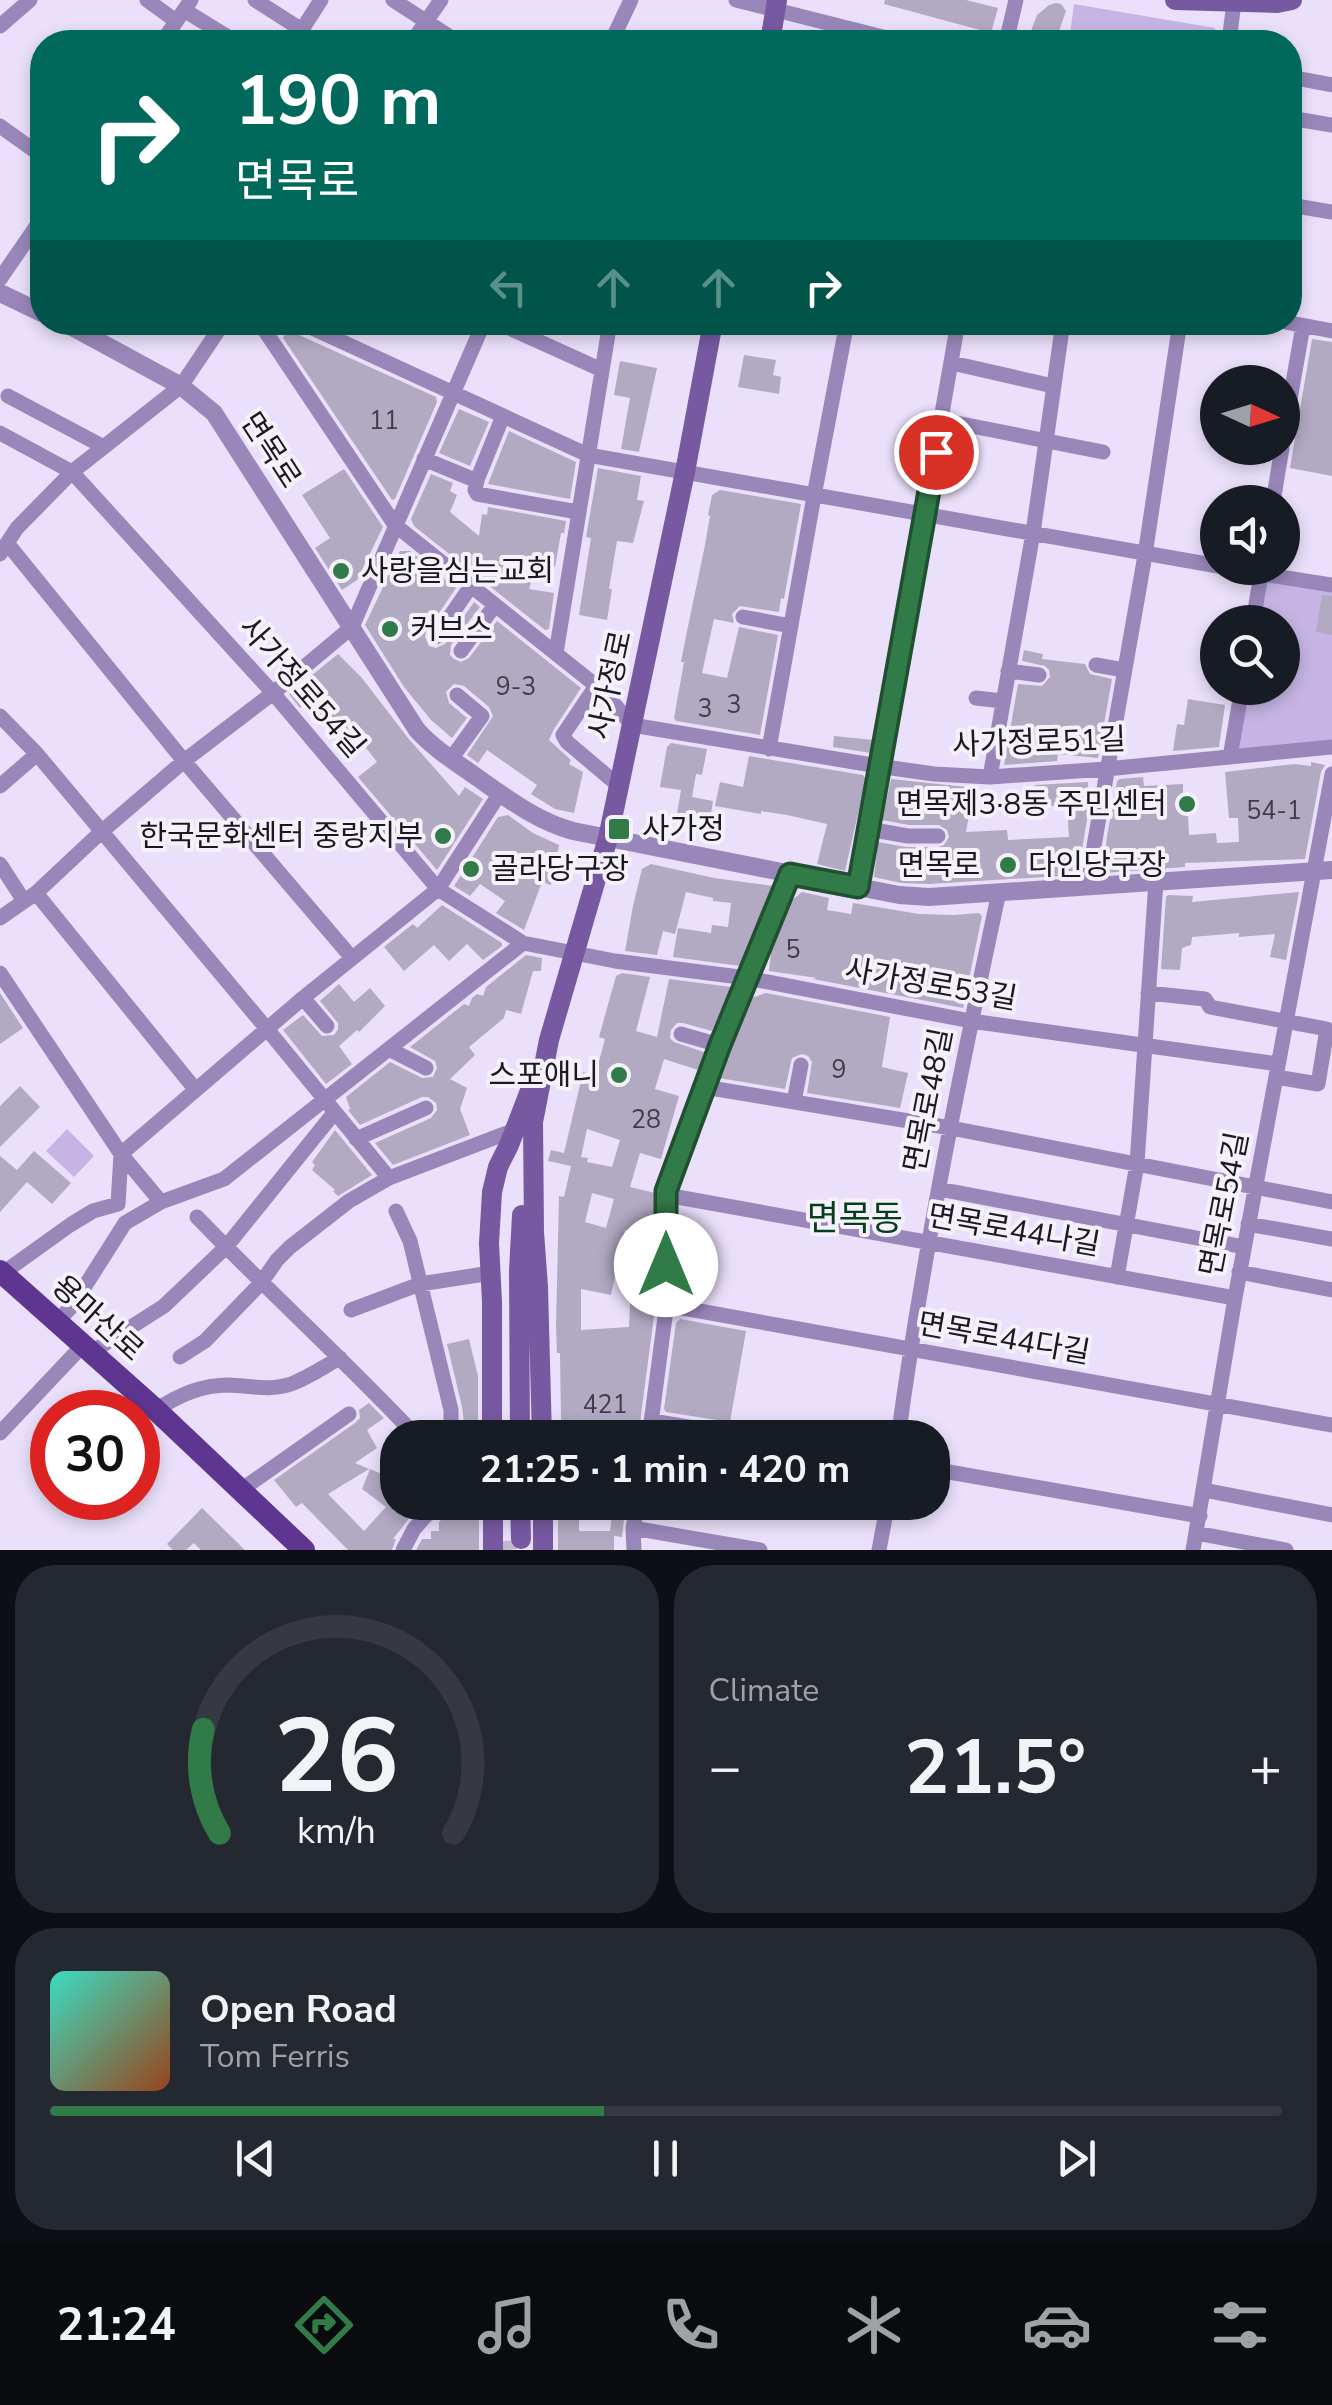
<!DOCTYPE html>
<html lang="en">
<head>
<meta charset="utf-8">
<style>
  :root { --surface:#171b24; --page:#242831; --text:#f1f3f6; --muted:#9ea1a6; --line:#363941; --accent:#317b49 }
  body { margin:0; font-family:"Nunito Sans","Noto Sans KR",sans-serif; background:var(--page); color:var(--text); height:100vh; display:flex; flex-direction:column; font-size:38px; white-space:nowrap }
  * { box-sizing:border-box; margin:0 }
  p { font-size:32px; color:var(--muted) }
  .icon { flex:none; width:55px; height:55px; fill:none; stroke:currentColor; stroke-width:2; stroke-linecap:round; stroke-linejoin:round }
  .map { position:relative; height:1550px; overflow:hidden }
  .sheet { display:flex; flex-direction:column; gap:15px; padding:15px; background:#0d0f14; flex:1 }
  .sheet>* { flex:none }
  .guide { position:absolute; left:30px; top:30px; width:1272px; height:305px; border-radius:40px; box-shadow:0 5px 15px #0003; background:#00695c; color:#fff; overflow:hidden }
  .needle { width:65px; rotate:94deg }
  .tools { position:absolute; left:1200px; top:365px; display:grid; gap:20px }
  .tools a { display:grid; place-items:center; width:100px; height:100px; border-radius:50%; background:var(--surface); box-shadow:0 5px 15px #0003; font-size:50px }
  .speed { position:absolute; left:30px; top:1390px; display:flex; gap:20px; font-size:50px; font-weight:700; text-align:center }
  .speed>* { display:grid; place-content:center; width:130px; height:130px; border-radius:50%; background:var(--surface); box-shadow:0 5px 15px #0003; line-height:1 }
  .speed .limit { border:15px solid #d22; background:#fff; color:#111 }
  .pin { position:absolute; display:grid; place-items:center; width:85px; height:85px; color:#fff; margin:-42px; border:5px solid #fff; border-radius:50%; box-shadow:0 2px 10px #0007 }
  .me { position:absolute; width:110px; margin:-55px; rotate:0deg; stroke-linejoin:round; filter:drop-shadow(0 0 8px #0008) }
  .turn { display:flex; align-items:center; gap:35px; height:210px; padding:0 40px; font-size:45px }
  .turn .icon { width:130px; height:130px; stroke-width:2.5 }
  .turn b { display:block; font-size:70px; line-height:85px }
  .lanes { display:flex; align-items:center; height:95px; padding:0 40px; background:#0003; justify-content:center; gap:50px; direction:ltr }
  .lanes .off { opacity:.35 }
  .big { font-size:75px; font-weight:700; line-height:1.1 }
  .sheet .widget { flex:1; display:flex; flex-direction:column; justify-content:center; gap:15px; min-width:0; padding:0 35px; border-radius:40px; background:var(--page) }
  .sheet .dial { align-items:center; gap:0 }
  .dial svg { height:260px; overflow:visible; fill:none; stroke:var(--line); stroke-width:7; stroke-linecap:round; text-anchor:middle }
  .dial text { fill:var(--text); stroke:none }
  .song { display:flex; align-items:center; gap:30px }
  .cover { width:120px; height:120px; border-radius:15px; background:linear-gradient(135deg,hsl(170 70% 55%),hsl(20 70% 35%)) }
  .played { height:10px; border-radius:5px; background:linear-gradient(90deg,var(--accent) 45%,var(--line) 45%) }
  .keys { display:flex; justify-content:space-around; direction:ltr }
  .heat { display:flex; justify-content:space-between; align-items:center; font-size:55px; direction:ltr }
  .sheet .tiles { flex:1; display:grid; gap:15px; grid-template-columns:1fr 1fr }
  .widget:last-child { grid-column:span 2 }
  .trip { position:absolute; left:380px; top:1420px; width:570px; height:100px; border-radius:40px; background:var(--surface); box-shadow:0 5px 15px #0003; font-weight:700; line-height:100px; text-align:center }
  .dock { display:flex; height:160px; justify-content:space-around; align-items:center; background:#090b0e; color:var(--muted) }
  .dock .icon { width:70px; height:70px }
  .dock .active { color:var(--accent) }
  .dock b { font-size:45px; color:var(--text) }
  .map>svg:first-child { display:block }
</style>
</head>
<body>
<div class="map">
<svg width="1332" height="1550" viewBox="0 0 1332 1550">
  <rect width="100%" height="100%" fill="#eae0fb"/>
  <!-- green -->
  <path fill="#c6b5e4" d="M1074,4L1215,28L1216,42H1069Z
    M1266,580L1332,591V742L1239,749L1238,747L1248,688H1282V622H1259Z
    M67,1129L94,1156L74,1177L46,1151Z"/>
  <!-- building -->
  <path fill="#b2a9c2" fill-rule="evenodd" d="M885,0H966L998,8L991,33L884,4Z
    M1056,3L1061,4L1066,11L1055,42H1031V31L1037,15L1049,5Z
    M288,330L436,397L437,402L395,499L392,500L283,338Z
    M1312,339L1332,342V476L1290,468Z
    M744,355L776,360L773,375L781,377L779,394L738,387Z
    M620,361L657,368L639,452L621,449L630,398L614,395Z
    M459,409L489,422L470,466L439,453Z
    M509,431L576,462L570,499L488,484Z
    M598,468L641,476L637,500L644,501L633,543L617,541L609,589H612L607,620L579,615L591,538L586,537Z
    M344,469L383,527L357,580L342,590L315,548L330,538L302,495Z
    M431,474L453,483L450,491L457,495L450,512L479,536L482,514L487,515L488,507L566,521L564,533H561L555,567L500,557L531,583L529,589L554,593L549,629L545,630L414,526L411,519Z
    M720,490L801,504L784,599L781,598L779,612L740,606L732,614L734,623L714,619L702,673L727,678L739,627L778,635L760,735L676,721L674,718L684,662H681L686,636L705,545L710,516L708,515L712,495Z
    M400,551H410L456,588L426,632L425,637L429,646L436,648L445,644L474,602L480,607L451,645L450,655L454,659L461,662L469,658L497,621L581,688L554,729L549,740L571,760L569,764L583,772L574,813L555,809L531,794L537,785L487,750L478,763L467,755L493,716L489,707L464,686L454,684L446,692L449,703L467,718L452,738L431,720L404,687L365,625Z
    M1322,595L1332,596V635L1316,632Z
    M1024,650L1043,654L1042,659L1085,664L1090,674L1112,679L1098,758L1058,754L1057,761L1004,765L1018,684L1042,686L1050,677L1049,670L1045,666L1022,661Z
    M338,654L362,678L408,738L459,796L465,787L483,799L437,870L358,777L377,762L353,731L340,742L308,701L300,708L289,694Z
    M1188,699L1225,705L1219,747L1173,751L1177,724L1184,725Z
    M834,736L873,740L871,753L833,747Z
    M671,743L707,749L702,775L696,774L692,797L713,801L710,820L677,814L681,790L660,787L667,747Z
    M749,756L863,775L866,779L845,871L817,864L827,824L787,815L761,811V814L715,806L720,782L743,787Z
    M1311,762L1325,765L1321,772L1305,859L1185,863V867L1103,873L1107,836L1117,781L1120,779L1143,777L1144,786L1183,784V795H1187L1189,835L1216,833L1217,843L1239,842L1238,818H1229L1225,772L1294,764L1311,766Z
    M891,779L967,787L964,814L969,815L966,832L1007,830L1008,840L1069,837L1067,805L1034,807L1035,785L1088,782L1089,807L1078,875L929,884L901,883L874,877L878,842L906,847H938L944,845L949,837L947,830L939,825H909L882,820Z
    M508,815L533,833L559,845L551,885L542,882L524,930L496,913L505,901L480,884L470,896L454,886L498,817Z
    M651,864L714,878L773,886L740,966L673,957L678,928L711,933L712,925L728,927L731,903L713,901V898L686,892L675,934L663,931L657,955L625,951L633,906L642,869Z
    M802,892L829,898L827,910L851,914L853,903L919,914L954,915L979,913L982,916L963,1008L813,979L817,978L769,971L771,952L769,954L791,901Z
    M1299,892L1286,960L1270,957L1275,934L1239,937V933L1192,937L1191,945L1182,948L1180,970L1161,969L1166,897L1168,895L1193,896L1192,902Z
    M442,905L502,943V946L483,960L467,944L449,961L434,945L404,971L384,947L413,924L417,928Z
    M526,955L542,958L541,971H533L521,1014L506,1010L504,1018L469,1047L475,1055L450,1079L467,1088L460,1109L470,1135L393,1165L375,1143L431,1118L437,1110L436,1103L428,1097H422L360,1125L348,1110L350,1109L346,1097L390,1062L422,1078L433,1077L437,1068L435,1061L410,1047L464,1004L469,1006L472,998L477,994L483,996L486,987Z
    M622,973L650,977L636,1031L657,1037L669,979L731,987L712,1031L683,1023H677L671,1030L670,1038L674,1042L704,1052L698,1070L664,1059L655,1089L679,1096L661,1159L640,1153L630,1187L655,1193L654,1316L638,1438H575L573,1421H561L560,1353H557L556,1327L559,1196L564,1197L571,1166L548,1161L551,1150L564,1153L583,1072L595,1076L605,1039L599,1037L616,976ZM587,1129L620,1140L612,1167L587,1162L588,1158L581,1157ZM592,1193L614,1199L606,1228L585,1222ZM625,1230L633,1231L629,1327L581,1330V1289L611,1295Z
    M339,984L354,1002L370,988L385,1006L359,1032L357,1030L339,1046L352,1064L326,1084L283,1030L303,1015L322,1036L334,1035L338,1029V1023L320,1001Z
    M0,993L23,1028L0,1044Z
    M766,993L890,1017L882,1067L908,1073L900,1108L807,1093L812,1062L808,1056L802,1054L792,1058L785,1089L719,1078L751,998Z
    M20,1086L40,1107L0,1147V1106Z
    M335,1130L372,1175L338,1196L333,1191L335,1190L312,1170L315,1165L312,1162Z
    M34,1151L71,1183L52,1204L27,1182L0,1212V1156L17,1170Z
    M680,1319L746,1331L730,1422L666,1412L664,1409L676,1323Z
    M469,1339L478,1376V1438H466L462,1407L447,1344Z
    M369,1403L384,1418L367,1430L377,1448L355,1463L369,1469L328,1494L364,1531L386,1507L362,1489L370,1469L394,1479L393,1483L398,1487V1502H422L393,1539H396L392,1550H348L302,1503L296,1507L274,1480L355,1423L360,1418L359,1410Z
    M468,1502H479V1550H416L422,1539H431V1531H439V1522L446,1515L458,1512V1506L466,1507Z
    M558,1502H579V1531H610L614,1502H626L622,1537L614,1536V1550H558Z
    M202,1508L245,1550H201L194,1543L186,1550H173L167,1544Z"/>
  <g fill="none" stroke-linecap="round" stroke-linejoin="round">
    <!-- secondary-tunnel -->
    <path stroke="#c1b8cf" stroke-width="20" stroke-dasharray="20 10" stroke-linecap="butt" d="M506,1541L507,1550"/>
    <!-- minor -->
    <path stroke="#9a87ba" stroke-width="15" d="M147,0L176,21
      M255,0L302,30
      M393,0L458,42
      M736,0L903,42
      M184,10L236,42
      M0,26L30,0
      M162,42L191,0
      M294,42L321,0
      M412,42L441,0
      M611,42L631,0
      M1006,42L1016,0
      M1229,42L1234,2
      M1290,77L1332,85
      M1290,118L1332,125
      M0,126L42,156
      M1290,205L1332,212
      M0,279L42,218
      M259,322L395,525L604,692L632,725L878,766L934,774L990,777L1106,769L1332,747
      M299,322L588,455L1218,566
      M496,322L602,370
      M1285,322L1332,331
      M952,363L1053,386
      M8,396L104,447
      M503,416L477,480L475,490L477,494L578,512
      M941,420L1103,452
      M0,433L72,472L273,693L438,889L523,943L615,961L747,978L971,1021L1278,1064
      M1282,445L1303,326
      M424,459L477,481
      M1273,502L1282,448
      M7,543L184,761L352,958
      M0,554L17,528L72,472L181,386L224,322
      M1224,568L1332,585
      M743,617L791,626
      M1253,622L1262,568
      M436,637L471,586
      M461,651L495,605
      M556,653L610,322
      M1096,665L1124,670
      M1008,671L1039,675
      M596,686L563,735L567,742L619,786
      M976,698L1003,701
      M0,716L37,754L267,1029L389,1178
      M769,749L814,496L847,322
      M1230,757L1242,688
      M451,759L482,716L457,695
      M990,777L1033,533L1063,322
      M0,786L37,754
      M868,829L908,836H938
      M0,864L24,901
      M1087,886L1145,555L1180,322
      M859,887L958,322
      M36,893L195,1089
      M0,918L36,893L100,833L184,761L273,693L352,627L484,322
      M0,973L121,1154L161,1202
      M1148,993L1205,999L1210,1007L1327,1029L1318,1084L1276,1077
      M303,998L327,1026
      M681,1034L719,1045
      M389,1049L426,1068
      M704,1087L951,1128L1332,1202
      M794,1102L801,1065
      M356,1139L426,1108
      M939,1189L1244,1247
      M666,1195L1235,1298
      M396,1211L410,1241L451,1410V1425L446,1438
      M197,1217C269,1292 347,1362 418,1438
      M1248,1224L1332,1239
      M1239,1272L1332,1290
      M3,1273L70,1225L93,1211L118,1204L121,1154L303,998L438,889L500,793
      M1117,1277L1137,1164L1156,881
      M666,1305L1332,1425
      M351,1310L420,1284L491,1273
      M58,1321L73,1305L125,1223L161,1202L224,1179L523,943
      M92,1352L164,1306L226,1247L334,1113
      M180,1357L205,1341L261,1283L277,1260L290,1247L349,1201L389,1178L512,1131
      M156,1410C179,1395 201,1385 229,1385C251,1386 270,1391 291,1384C308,1378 325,1366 340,1358
      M652,1421L756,1438
      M0,1433L84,1344
      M649,1438L665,1317L666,1191L719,1045L790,874
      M898,1438C923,1254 960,1073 999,892
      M932,1469L1200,1516
      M241,1490L349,1414
      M1204,1490L1332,1515
      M633,1528L760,1550
      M1196,1533L1286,1550
      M403,1550L414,1529L438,1502
      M634,1550L633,1528L638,1502
      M879,1550L888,1502
      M1193,1550L1235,1298L1332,774"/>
    <!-- tertiary -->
    <path stroke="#9a87ba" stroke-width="18" d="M0,293L42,313
      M63,322L181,386L214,413L417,730C434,749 457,763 478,778C508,799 537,821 573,831L899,895L929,897L1332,870"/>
    <!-- secondary -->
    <path stroke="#7759a2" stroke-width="20" d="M1175,0L1277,3L1292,0
      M770,42L777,0
      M492,1438V1302L489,1243L492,1192L498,1167L509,1145L531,1088
      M520,1438L519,1271L522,1215
      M542,1438L538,1287L534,1232L533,1122L549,1040L608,838L685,472L713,322
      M493,1502V1550
      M520,1502L521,1539
      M543,1550V1502"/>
    <!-- primary -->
    <path stroke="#5e3590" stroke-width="22" d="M0,1271L156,1410L304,1550"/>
  </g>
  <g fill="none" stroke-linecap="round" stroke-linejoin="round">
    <!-- route casing -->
    <g stroke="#20502f" stroke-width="25">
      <path id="route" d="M666,1265V1191L720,1045L790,874L858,887L936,452"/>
    </g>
    <!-- route -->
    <use href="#route" stroke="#317b49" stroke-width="18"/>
  </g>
  <!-- markers -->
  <g fill="#317b49" stroke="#f4f1fb" stroke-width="4">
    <circle cx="341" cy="571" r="10"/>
    <circle cx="390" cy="629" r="10"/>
    <circle cx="1187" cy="804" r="10"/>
    <rect x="607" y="817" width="24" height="24" rx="5"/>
    <circle cx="443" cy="836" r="10"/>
    <circle cx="1008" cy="865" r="10"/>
    <circle cx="471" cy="869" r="10"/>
    <circle cx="619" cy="1075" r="10"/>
  </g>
  <g text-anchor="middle" stroke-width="8" stroke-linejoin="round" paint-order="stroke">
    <!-- number labels -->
    <g font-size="25" fill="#413c49">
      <text x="384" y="429">11</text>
      <text x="516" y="695">9-3</text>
      <text x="734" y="713">3</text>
      <text x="705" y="717">3</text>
      <text x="1274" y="819">54-1</text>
      <text x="793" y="958">5</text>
      <text x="839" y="1078">9</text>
      <text x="646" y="1128">28</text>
      <text x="605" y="1413">421</text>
    </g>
    <!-- street labels -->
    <g font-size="30" fill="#1b1821" stroke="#f4f1fb">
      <text transform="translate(271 450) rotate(57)" y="10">면목로</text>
      <text transform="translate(610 685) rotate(-78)" y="10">사가정로</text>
      <text transform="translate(302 687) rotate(49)" y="10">사가정로54길</text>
      <text transform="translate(1039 742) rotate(-2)" y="10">사가정로51길</text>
      <text x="939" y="875">면목로</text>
      <text transform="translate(931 984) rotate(10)" y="10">사가정로53길</text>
      <text transform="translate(928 1100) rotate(-79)" y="10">면목로48길</text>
      <text transform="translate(1224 1204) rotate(-79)" y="10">면목로54길</text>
      <text transform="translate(1014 1230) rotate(10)" y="10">면목로44나길</text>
      <text transform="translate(98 1318) rotate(42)" y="10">용마산로</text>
      <text transform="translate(1004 1338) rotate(10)" y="10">면목로44다길</text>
    </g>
    <!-- poi labels -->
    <g font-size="30" fill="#1b1821" stroke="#f4f1fb" text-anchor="start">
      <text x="361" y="581">사랑을심는교회</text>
      <text x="410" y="639">커브스</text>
      <text x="1167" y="814" text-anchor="end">면목제3·8동 주민센터</text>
      <text x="642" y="839">사가정</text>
      <text x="423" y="846" text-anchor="end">한국문화센터 중랑지부</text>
      <text x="1028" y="875">다인당구장</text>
      <text x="491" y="879">골라당구장</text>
      <text x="599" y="1085" text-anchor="end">스포애니</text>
    </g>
    <!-- quarter labels -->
    <g font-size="35" fill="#063d1c" stroke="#f4f1fb">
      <text x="855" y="1230">면목동</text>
    </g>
  </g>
</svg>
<div class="tools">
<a><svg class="needle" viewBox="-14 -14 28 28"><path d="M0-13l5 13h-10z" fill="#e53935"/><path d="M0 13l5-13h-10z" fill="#9ea1a6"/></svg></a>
<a><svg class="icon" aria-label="sound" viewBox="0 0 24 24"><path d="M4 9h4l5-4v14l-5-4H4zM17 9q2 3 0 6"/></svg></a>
<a><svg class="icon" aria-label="search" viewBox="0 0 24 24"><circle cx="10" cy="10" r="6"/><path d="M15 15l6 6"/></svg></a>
</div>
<div class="speed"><div class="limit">30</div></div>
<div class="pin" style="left:936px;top:452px;background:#d93025"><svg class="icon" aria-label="arrive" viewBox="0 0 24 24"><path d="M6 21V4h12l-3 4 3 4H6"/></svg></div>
<svg class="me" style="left:666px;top:1265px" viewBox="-20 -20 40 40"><circle r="19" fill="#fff"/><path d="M0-13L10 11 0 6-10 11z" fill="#317b49"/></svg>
<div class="trip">21:25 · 1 min · 420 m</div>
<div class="guide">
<div class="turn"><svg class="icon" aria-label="right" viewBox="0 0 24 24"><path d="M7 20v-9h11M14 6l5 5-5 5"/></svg><div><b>190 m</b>면목로</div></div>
<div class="lanes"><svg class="icon off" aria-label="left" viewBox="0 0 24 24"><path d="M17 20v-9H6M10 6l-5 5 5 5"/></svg><svg class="icon off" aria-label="ahead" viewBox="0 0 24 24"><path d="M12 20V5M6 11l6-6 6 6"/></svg><svg class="icon off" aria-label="ahead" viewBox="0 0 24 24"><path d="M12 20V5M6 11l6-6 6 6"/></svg><svg class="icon" aria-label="right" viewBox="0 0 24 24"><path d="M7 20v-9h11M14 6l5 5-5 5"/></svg></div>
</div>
</div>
<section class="sheet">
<div class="tiles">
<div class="widget dial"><svg viewBox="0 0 100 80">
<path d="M14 69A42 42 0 1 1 86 69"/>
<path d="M14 69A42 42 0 0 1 9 37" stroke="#317b49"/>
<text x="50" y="56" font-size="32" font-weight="700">26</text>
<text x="50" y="72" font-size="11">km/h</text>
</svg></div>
<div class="widget"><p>Climate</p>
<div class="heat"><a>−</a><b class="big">21.5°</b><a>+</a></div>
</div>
<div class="widget">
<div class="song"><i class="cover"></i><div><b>Open Road</b><p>Tom Ferris</p></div></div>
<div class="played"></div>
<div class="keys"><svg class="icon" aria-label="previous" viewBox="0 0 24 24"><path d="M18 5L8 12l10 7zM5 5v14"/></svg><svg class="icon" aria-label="pause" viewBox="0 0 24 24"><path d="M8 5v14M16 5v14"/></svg><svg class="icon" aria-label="next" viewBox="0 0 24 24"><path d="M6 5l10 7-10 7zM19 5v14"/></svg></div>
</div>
</div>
</section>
<nav class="dock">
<b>21:24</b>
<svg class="icon active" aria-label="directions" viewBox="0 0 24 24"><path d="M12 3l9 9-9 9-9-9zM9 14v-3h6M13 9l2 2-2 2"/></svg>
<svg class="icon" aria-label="music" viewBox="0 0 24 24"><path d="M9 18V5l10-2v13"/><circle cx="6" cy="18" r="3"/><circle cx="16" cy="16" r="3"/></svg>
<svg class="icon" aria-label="phone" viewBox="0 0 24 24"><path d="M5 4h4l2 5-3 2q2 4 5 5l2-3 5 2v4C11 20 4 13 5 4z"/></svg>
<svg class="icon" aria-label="climate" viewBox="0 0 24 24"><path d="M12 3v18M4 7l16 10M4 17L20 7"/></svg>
<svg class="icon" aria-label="car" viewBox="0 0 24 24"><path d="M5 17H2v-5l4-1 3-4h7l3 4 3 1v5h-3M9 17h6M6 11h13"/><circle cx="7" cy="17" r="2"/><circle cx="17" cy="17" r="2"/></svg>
<svg class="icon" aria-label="filters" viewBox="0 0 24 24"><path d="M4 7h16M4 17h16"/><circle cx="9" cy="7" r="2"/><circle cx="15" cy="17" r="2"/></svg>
</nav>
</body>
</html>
